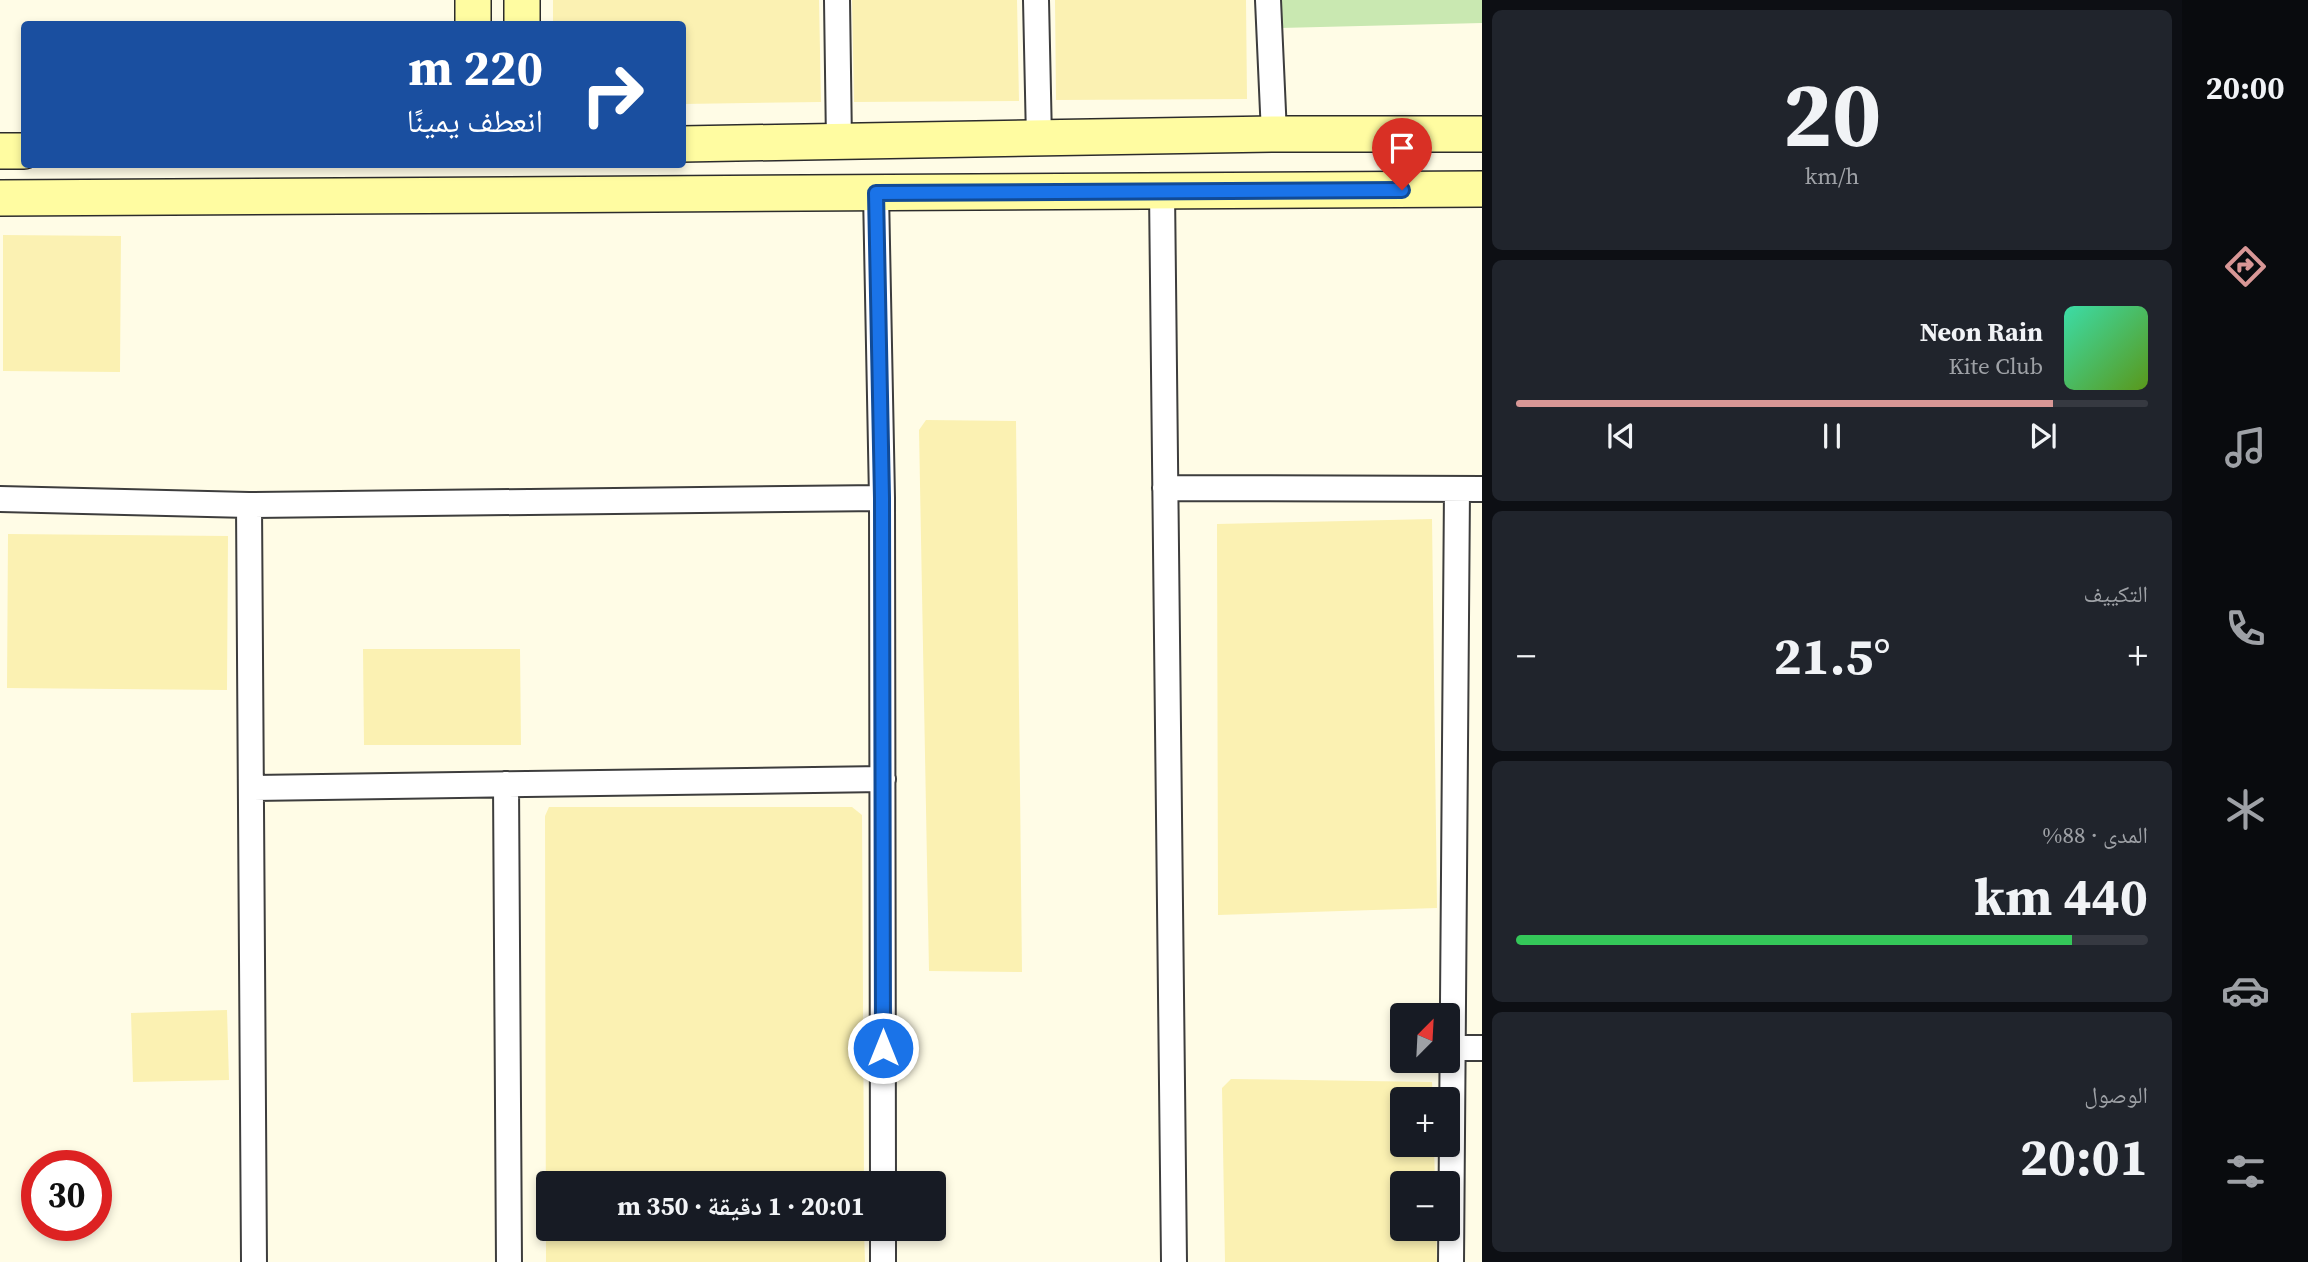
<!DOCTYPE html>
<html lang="ar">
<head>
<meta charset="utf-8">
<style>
  :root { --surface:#171b24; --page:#20242c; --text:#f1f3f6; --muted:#9ea1a6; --line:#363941; --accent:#d89796 }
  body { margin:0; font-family:"Source Serif 4","Noto Naskh Arabic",serif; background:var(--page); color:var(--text); direction:rtl; height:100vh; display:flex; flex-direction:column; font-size:26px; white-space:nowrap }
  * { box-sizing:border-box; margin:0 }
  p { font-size:23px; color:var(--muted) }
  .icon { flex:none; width:38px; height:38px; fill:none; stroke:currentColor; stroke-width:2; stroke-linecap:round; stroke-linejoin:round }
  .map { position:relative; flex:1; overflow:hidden; direction:ltr }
  .sheet { display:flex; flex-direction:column; gap:10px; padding:10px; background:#0d0f14; width:700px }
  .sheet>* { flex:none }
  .banner { position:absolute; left:21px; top:21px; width:665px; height:147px; border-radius:7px; box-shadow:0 4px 10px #0003; direction:rtl; background:#1a4fa0; color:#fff; overflow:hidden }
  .needle { width:46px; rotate:24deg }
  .fabs { position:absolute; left:1390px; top:1003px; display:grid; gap:14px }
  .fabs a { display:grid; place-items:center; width:70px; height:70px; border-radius:7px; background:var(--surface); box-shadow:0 4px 10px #0003; font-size:35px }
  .speed { position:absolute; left:21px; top:1150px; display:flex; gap:14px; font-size:35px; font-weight:700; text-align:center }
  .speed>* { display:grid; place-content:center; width:91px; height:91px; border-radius:50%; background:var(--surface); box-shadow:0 4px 10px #0003; line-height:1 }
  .speed .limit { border:10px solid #d22; background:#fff; color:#111 }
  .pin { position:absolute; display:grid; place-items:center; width:60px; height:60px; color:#fff; margin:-72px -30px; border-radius:50% 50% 50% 0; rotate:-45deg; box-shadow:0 0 7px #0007 }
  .pin .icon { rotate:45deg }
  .me { position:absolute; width:77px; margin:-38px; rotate:0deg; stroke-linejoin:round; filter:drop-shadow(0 0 5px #0008) }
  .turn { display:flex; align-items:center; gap:24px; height:147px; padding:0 28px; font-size:32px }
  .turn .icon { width:91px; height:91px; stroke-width:2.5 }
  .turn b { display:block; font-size:49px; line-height:60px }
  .big { font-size:52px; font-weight:700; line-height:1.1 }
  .sheet .widget { flex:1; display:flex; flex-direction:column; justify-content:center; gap:10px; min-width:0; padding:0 24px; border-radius:10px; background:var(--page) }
  .sheet .dial { align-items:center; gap:0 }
  .dial b { font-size:91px; line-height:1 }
  .song { display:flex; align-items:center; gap:21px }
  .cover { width:84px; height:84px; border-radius:10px; background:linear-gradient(135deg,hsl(160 70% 55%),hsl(90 70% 35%)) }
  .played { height:7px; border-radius:4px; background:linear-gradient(90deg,var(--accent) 85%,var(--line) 85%) }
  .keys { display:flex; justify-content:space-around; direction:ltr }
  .heat { display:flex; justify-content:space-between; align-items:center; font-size:38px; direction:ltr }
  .charge { height:10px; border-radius:5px; background:linear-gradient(90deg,#34c759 88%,var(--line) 0) }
  .trip { position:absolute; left:536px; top:1171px; width:410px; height:70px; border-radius:7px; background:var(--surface); box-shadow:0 4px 10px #0003; font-weight:700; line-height:70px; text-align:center; direction:rtl }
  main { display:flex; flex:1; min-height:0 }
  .tab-bar { display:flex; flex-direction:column; width:126px; justify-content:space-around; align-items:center; background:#090b0e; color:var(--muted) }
  .tab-bar .icon { width:49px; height:49px }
  .tab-bar .current { color:var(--accent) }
  .tab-bar b { font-size:32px; color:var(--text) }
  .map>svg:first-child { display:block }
</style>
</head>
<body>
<main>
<nav class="tab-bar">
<b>20:00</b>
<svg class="icon current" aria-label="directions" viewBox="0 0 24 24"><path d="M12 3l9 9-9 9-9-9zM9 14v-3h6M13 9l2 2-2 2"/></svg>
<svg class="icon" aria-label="music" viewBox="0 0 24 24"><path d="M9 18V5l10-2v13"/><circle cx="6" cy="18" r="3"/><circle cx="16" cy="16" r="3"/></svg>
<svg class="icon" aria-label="phone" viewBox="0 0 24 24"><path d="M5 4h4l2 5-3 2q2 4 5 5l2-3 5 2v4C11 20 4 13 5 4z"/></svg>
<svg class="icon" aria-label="climate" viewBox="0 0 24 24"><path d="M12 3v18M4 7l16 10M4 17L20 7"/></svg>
<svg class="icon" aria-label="car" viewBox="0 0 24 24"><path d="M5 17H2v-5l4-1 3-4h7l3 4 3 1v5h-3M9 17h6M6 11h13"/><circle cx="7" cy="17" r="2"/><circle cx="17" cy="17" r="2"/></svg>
<svg class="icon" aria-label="filters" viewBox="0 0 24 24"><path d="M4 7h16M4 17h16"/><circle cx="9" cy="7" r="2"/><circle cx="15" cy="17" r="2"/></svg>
</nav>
<section class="sheet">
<div class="widget dial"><b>20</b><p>km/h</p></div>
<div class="widget">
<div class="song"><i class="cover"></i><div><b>Neon Rain</b><p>Kite Club</p></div></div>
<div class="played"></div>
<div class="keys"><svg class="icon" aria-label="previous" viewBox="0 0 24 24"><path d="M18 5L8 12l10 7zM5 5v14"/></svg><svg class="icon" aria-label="pause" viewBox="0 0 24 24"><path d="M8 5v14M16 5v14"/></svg><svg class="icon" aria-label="next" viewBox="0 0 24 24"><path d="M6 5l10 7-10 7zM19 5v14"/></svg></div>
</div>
<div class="widget"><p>التكييف</p>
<div class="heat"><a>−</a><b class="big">21.5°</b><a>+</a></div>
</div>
<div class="widget"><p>المدى · 88%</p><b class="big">440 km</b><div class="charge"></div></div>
<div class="widget"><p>الوصول</p><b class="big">20:01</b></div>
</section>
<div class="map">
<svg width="1482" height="1262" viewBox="0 0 1482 1262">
  <rect width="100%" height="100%" fill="#fffce6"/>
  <!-- green -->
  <path fill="#c9e8b1" d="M1280,0H1482V23L1280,28Z"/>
  <!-- sand -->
  <path fill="#fbf1b2" d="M553,0H819L821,102L683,104L682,24H553Z
    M852,0H1017L1019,101L854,102Z
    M1055,0H1246L1247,99L1056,100Z
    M3,235L121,236L120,372L3,371Z
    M926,420L1016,421L1022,972L929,971L919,430Z
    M1432,519L1437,908L1218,915L1217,524Z
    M8,534L228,536L227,690L7,688Z
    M363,649H520L521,745H364Z
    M549,807H852L862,815L864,1183H548V1228L864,1229L865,1262H546L545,816Z
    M227,1010L229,1080L133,1082L131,1013Z
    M1231,1079L1432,1082L1433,1099H1402V1144L1434,1145L1435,1183H1402V1228L1436,1229L1437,1262H1225L1222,1088Z"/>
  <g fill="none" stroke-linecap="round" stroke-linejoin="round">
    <!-- minor casing -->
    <g stroke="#3d3d3d" stroke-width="28">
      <path id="minor" d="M837,0L839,143
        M1036,0L1039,139
        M1268,0L1274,134
        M1162,191L1174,1262
        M876,193L882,498L883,1183
        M1165,488L1482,489
        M0,499L249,505L882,498
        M249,505L254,1262
        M506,784L509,1262
        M251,788L883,779
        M1453,1048H1482
        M883,1228V1262
        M1451,1262L1457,489"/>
    </g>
    <!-- secondary casing -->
    <g stroke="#2c2c2c" stroke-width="38">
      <path id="secondary" d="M473,0V24
        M522,0V24
        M682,144L1274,134H1482
        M0,151H24
        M0,198L1482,189"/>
    </g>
    <!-- minor -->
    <use href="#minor" stroke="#fff" stroke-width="24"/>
    <!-- secondary -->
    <use href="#secondary" stroke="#fffca1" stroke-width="35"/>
  </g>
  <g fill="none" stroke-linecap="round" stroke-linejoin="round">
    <!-- route casing -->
    <g stroke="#114b97" stroke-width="18">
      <path id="route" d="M883,1048L882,498L876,193L1402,190"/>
    </g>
    <!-- route -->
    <use href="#route" stroke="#1a73e8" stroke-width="12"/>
  </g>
</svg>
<div class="fabs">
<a><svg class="needle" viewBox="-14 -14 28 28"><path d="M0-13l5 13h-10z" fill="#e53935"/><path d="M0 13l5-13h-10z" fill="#9ea1a6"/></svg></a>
<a>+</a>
<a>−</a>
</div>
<div class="speed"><div class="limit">30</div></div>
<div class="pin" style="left:1402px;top:190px;background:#d93025"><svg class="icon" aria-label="arrive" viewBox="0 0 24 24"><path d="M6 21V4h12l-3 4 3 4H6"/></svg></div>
<svg class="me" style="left:883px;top:1048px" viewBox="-20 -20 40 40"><circle r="17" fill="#1a73e8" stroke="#fff" stroke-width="3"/><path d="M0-11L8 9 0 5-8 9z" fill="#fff"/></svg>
<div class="trip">20:01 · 1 دقيقة · 350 m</div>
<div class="banner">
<div class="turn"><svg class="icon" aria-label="right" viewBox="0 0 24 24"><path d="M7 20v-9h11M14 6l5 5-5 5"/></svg><div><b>220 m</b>انعطف يمينًا</div></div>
</div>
</div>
</main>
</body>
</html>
